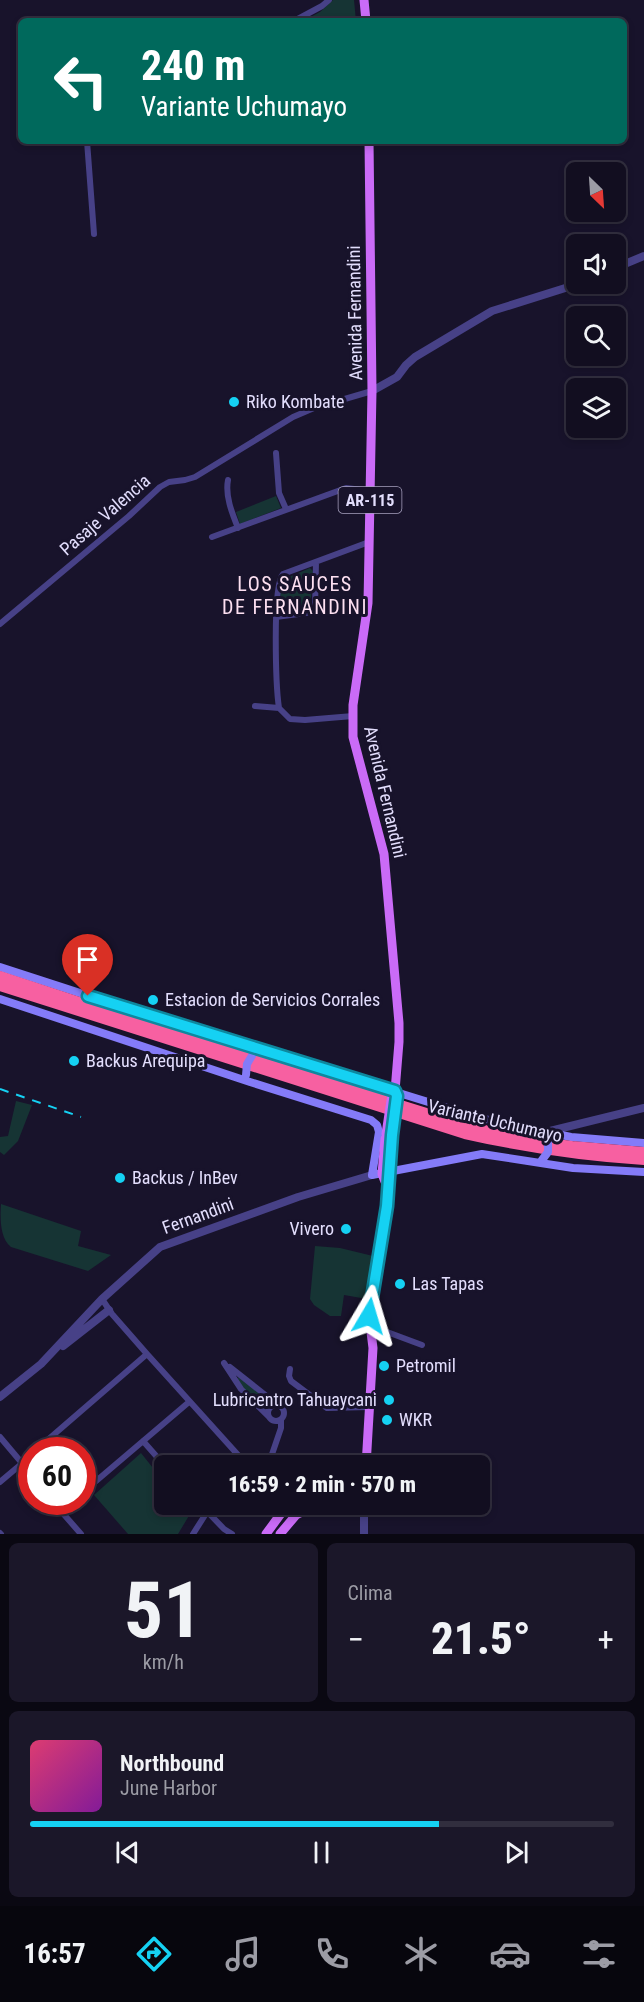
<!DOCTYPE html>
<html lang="es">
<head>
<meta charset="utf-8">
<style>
  :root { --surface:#120e20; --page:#1b1729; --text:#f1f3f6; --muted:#9c9ca5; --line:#312e3e; --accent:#15d1f3 }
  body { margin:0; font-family:"Roboto Condensed",sans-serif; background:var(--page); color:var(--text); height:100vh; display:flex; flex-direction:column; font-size:22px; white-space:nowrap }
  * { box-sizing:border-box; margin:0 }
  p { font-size:20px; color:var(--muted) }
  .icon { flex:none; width:33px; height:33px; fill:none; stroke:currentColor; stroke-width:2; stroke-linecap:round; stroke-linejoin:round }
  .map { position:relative; height:1534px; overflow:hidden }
  .details { display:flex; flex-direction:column; gap:9px; padding:9px; background:#0a0812; flex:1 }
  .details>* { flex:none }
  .banner { position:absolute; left:18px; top:18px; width:609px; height:126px; border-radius:9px; box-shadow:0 3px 9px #0003,0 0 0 2px var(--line); background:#00695c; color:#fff; overflow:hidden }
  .needle { width:39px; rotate:155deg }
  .fabs { position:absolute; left:566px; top:162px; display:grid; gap:12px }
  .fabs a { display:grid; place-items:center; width:60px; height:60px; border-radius:9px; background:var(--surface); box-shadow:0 3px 9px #0003,0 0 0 2px var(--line); font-size:30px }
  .speed { position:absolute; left:18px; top:1437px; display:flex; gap:12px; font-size:30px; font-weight:700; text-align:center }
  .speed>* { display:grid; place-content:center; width:78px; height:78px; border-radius:50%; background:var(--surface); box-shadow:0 3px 9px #0003,0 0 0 2px var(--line); line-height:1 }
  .speed .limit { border:9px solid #d22; background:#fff; color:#111 }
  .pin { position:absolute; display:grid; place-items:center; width:51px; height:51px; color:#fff; margin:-62px -26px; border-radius:50% 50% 50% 0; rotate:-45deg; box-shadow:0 0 6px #0007 }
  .pin .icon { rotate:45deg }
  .me { position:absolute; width:66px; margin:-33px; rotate:7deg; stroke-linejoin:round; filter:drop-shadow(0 0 4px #0008) }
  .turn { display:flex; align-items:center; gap:21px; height:126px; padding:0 24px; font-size:27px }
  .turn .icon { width:78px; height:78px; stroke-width:2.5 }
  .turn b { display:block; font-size:42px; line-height:51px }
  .big { font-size:45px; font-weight:800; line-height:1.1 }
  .details .widget { flex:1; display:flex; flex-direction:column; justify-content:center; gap:9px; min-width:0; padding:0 21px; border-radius:9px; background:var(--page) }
  .details .dial { align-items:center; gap:0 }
  .dial b { font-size:78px; line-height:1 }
  .song { display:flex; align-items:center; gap:18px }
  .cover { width:72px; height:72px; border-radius:9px; background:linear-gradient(135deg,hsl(340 70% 55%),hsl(290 70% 35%)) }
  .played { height:6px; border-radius:3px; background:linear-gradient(90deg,var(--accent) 70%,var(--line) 70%) }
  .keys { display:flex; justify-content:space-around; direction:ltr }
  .heat { display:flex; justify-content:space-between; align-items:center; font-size:33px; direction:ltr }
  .details .tiles { flex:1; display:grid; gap:9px; grid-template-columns:1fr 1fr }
  .widget:last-child { grid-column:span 2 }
  .trip { position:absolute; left:154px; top:1455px; width:336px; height:60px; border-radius:9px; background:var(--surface); box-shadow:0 3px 9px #0003,0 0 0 2px var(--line); font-weight:800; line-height:60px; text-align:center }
  .menu { display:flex; height:96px; justify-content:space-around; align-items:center; background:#07060d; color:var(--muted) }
  .menu .icon { width:42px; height:42px }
  .menu .selected { color:var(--accent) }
  .menu b { font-size:27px; color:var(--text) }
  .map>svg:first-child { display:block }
</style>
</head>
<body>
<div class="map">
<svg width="644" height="1534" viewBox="0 0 644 1534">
  <rect width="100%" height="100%" fill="#18132b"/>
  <!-- green -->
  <path fill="#163434" d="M333,0H354L356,21H303L320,12Z
    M276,496L281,508L240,524L236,512Z
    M310,568L313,571L310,611L281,614L280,581Z
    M16,1101L32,1105L18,1141L4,1155L0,1152V1137L8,1136Z
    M1,1204L81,1231L78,1246L111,1255L88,1271L11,1247C0,1238 0,1219 1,1204Z
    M315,1246L340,1248L373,1256L367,1299L344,1295L341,1316H330L314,1305L310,1299Z
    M238,1377L268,1399L263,1410L237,1382Z
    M141,1453L165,1483V1504L182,1505L190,1514L178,1534H128L94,1495Z"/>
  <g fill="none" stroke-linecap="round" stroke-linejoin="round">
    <!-- minor -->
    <path stroke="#474187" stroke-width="6" d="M294,21L322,6L329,0
      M87,141L94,234
      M276,453L279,493L286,509
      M228,480C225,496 232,513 238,528
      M212,537L346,488L370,491
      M276,617L313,612L315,608L316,562
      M0,624L129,516L160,487L169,482L185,480L195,477L293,417L314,408L372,391
      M255,706L279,708
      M353,716L305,720L290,719L279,708C276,688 272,586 283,574L369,542
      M102,1299L112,1314L147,1354L248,1466
      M371,1326L422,1345
      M224,1363L241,1389L269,1417
      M230,1367L278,1405
      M290,1369L289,1376L291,1381L327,1408L369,1407
      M268 1413a8 8 0 1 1 16 0a8 8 0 1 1-16 0Z
      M0,1437L32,1475
      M143,1441L165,1466
      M36,1450L147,1354
      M268,1466L281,1428V1420
      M0,1482L32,1455
      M82,1493L189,1402
      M53,1502L81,1534
      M200,1504L224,1529L232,1534
      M61,1511L72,1502
      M0,1533L1,1534
      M193,1534L207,1512"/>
    <!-- tertiary -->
    <path stroke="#474187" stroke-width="8" d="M615,268L644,256
      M372,391L397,377L406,365L415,357L492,311L578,284
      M546,1132L644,1108
      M63,1346L109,1310
      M0,1397L41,1364L102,1299L160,1247L298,1197L372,1175
      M364,1534V1504"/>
    <!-- secondary -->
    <path stroke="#847bf8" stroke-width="8" d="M0,967L191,1029L451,1109L489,1120L571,1137L644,1143
      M0,999L250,1082L371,1120L377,1125L379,1132L372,1175L482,1154L573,1168L644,1172"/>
    <!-- primary -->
    <path stroke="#ca6bf7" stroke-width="9" d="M364,0L366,21
      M369,141L372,391L368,603L353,705V737L384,854L399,1023V1042L395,1091
      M385,1139L382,1174L386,1184
      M366,1466L373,1348L369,1316L370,1301L387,1206L392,1135
      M266,1534L288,1504
      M280,1534L296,1515L318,1504"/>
    <!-- motorway -->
    <path stroke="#f760a1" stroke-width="10" d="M0,976L259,1061L465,1125L525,1140L572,1146L644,1152
      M0,986L465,1134C527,1148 581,1156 644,1160"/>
    <!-- rail -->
    <path stroke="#15d1f3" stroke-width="2" stroke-dasharray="9 8" stroke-linecap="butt" d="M0,1089L81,1117"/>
    <!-- secondary-bridge -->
    <path stroke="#847bf8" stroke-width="8" d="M246,1075L247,1064L253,1054
      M542,1160L548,1152V1141"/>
    <!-- primary-bridge -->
    <path stroke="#ca6bf7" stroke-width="9" d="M386,1134L392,1094"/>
  </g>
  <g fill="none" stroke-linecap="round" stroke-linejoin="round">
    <!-- route casing -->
    <g stroke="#0e889e" stroke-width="15">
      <path id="route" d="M88,996L395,1091L397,1096L392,1135L387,1206L369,1316"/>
    </g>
    <!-- route -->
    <use href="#route" stroke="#15d1f3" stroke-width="10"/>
  </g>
  <!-- markers -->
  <g fill="#15d1f3" stroke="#18132b" stroke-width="2">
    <circle cx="234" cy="402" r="6"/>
    <circle cx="153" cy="1000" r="6"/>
    <circle cx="74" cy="1061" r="6"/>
    <circle cx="120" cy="1178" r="6"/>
    <circle cx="346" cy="1229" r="6"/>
    <circle cx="400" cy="1284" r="6"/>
    <circle cx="384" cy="1366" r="6"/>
    <circle cx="389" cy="1400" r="6"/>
    <circle cx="387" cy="1420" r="6"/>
  </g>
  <g text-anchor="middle" stroke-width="6" stroke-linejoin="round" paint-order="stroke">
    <!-- shield labels -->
    <rect fill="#18132b" stroke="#a6a1be" stroke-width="1.5" x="338.5" y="487" width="63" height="26" rx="4.5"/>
    <g font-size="16" font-weight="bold" fill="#e3defd">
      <text x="370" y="506">AR-115</text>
    </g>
    <!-- street labels -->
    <g font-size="18" fill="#e3defd" stroke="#18132b">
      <text transform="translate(355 313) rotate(-91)" y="6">Avenida Fernandini</text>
      <text transform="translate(105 515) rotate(-41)" y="6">Pasaje Valencia</text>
      <text transform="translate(385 792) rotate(77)" y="6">Avenida Fernandini</text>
      <text transform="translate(495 1121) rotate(13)" y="6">Variante Uchumayo</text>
      <text transform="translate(198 1216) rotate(-20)" y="6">Fernandini</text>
    </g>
    <!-- poi labels -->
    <g font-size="18" fill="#e3defd" stroke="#18132b" text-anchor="start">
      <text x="246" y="408">Riko Kombate</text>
      <text x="165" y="1006">Estacion de Servicios Corrales</text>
      <text x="86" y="1067">Backus Arequipa</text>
      <text x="132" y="1184">Backus / InBev</text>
      <text x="334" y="1235" text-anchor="end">Vivero</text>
      <text x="412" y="1290">Las Tapas</text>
      <text x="396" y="1372">Petromil</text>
      <text x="377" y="1406" text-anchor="end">Lubricentro Tahuaycani</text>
      <text x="399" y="1426">WKR</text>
    </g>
    <!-- neighbourhood labels -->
    <g font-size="20" letter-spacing="1.5" fill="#fde0f1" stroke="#18132b">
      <text x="295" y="591">LOS SAUCES<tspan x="295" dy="23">DE FERNANDINI</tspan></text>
    </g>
  </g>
</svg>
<div class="fabs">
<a><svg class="needle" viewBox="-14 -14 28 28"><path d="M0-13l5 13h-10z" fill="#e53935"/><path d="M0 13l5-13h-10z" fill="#9c9ca5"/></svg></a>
<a><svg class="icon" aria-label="sound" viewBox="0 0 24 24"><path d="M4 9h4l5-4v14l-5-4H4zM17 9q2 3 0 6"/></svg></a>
<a><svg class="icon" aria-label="search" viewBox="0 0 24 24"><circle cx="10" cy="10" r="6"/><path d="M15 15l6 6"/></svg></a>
<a><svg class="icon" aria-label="layers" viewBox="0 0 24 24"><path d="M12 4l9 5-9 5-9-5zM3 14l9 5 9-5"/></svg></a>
</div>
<div class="speed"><div class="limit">60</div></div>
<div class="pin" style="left:88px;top:996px;background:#d93025"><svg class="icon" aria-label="arrive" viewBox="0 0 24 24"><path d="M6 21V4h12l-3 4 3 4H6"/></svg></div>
<svg class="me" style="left:369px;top:1316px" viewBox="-20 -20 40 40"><path d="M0-17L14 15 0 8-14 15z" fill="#15d1f3" stroke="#fff" stroke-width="4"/></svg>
<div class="trip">16:59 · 2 min · 570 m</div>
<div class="banner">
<div class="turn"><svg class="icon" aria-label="left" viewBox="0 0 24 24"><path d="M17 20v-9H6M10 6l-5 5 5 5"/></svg><div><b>240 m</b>Variante Uchumayo</div></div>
</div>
</div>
<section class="details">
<div class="tiles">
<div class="widget dial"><b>51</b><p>km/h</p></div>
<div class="widget"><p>Clima</p>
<div class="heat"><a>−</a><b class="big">21.5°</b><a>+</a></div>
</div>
<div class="widget">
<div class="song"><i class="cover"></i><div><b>Northbound</b><p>June Harbor</p></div></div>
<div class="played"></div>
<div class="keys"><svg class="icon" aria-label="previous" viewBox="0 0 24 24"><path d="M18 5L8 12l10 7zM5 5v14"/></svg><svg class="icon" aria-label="pause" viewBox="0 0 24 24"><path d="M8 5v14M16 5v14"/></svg><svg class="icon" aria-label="next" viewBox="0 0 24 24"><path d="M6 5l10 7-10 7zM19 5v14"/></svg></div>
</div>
</div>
</section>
<nav class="menu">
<b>16:57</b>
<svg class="icon selected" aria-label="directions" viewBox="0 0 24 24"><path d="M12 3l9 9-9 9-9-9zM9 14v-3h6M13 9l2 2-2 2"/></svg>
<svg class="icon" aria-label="music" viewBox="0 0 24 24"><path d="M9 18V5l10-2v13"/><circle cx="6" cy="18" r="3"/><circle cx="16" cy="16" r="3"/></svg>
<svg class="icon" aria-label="phone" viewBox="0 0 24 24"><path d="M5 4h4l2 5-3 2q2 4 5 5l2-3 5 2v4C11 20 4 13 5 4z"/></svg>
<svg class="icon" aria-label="climate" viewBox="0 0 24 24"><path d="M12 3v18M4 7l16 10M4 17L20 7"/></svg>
<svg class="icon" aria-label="car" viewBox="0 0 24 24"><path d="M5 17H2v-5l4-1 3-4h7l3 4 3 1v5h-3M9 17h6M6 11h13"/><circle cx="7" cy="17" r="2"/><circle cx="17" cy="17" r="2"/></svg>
<svg class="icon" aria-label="filters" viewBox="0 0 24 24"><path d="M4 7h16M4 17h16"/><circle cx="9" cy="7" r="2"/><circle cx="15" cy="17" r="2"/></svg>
</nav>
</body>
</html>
